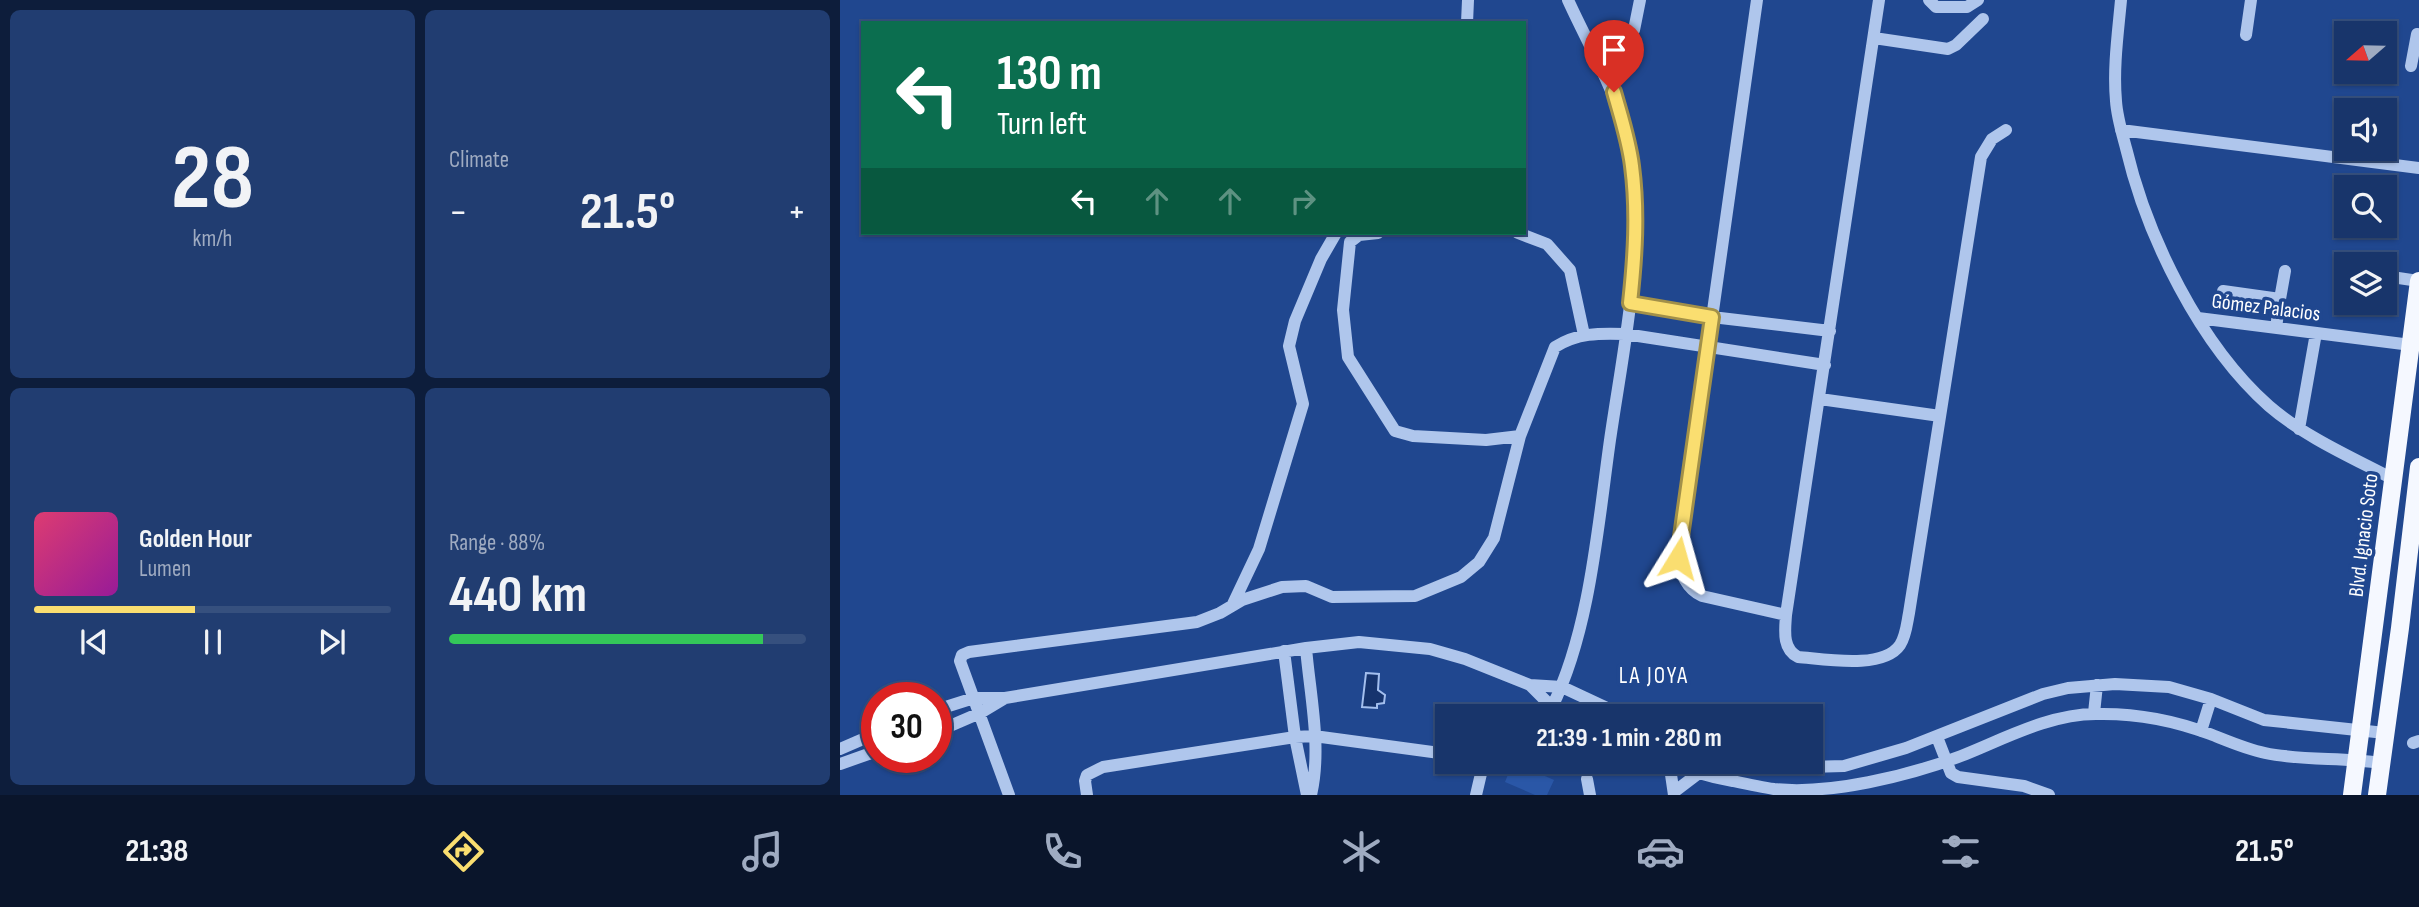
<!DOCTYPE html>
<html lang="en">
<head>
<meta charset="utf-8">
<style>
  :root { --surface:#18356b; --page:#213d71; --text:#f1f3f6; --muted:#9fabc1; --line:#36507e; --accent:#fade70 }
  body { margin:0; font-family:"Sofia Sans Condensed",sans-serif; background:var(--page); color:var(--text); height:100vh; display:flex; flex-direction:column; font-size:26px; white-space:nowrap }
  * { box-sizing:border-box; margin:0 }
  p { font-size:23px; color:var(--muted) }
  .icon { flex:none; width:38px; height:38px; fill:none; stroke:currentColor; stroke-width:2; stroke-linecap:round; stroke-linejoin:round }
  .map { position:relative; flex:1; overflow:hidden }
  .panel { display:flex; flex-direction:column; gap:10px; padding:10px; background:#0d1d3b; width:840px }
  .panel>* { flex:none }
  .top-card { position:absolute; left:21px; top:21px; width:665px; height:214px; border-radius:0px; box-shadow:0 2px 5px #0004,0 0 0 2px var(--line); background:#0b6e4f; color:#fff; overflow:hidden }
  .needle { width:46px; rotate:250deg }
  .controls { position:absolute; left:1494px; top:21px; display:grid; gap:14px }
  .controls a { display:grid; place-items:center; width:63px; height:63px; border-radius:0px; background:var(--surface); box-shadow:0 2px 5px #0004,0 0 0 2px var(--line); font-size:35px }
  .speed { position:absolute; left:21px; top:682px; display:flex; gap:14px; font-size:35px; font-weight:700; text-align:center }
  .speed>* { display:grid; place-content:center; width:91px; height:91px; border-radius:50%; background:var(--surface); box-shadow:0 2px 5px #0004,0 0 0 2px var(--line); line-height:1 }
  .speed .limit { border:10px solid #d22; background:#fff; color:#111 }
  .pin { position:absolute; display:grid; place-items:center; width:60px; height:60px; color:#fff; margin:-72px -30px; border-radius:50% 50% 50% 0; rotate:-45deg; box-shadow:0 0 7px #0007 }
  .pin .icon { rotate:45deg }
  .me { position:absolute; width:77px; margin:-38px; rotate:8deg; stroke-linejoin:round; filter:drop-shadow(0 0 5px #0008) }
  .turn { display:flex; align-items:center; gap:24px; height:147px; padding:0 21px; font-size:32px }
  .turn .icon { width:91px; height:91px; stroke-width:2.5 }
  .turn b { display:block; font-size:49px; line-height:60px }
  .lanes { display:flex; align-items:center; height:66px; padding:0 21px; background:#0003; justify-content:center; gap:35px; direction:ltr }
  .lanes .off { opacity:.35 }
  .big { font-size:52px; font-weight:700; line-height:1.1 }
  .panel .tile { flex:1; display:flex; flex-direction:column; justify-content:center; gap:10px; min-width:0; padding:0 24px; border-radius:10px; background:var(--page) }
  .panel .dial { align-items:center; gap:0 }
  .dial b { font-size:91px; line-height:1 }
  .song { display:flex; align-items:center; gap:21px }
  .cover { width:84px; height:84px; border-radius:10px; background:linear-gradient(135deg,hsl(340 70% 55%),hsl(300 70% 35%)) }
  .played { height:7px; border-radius:4px; background:linear-gradient(90deg,var(--accent) 45%,var(--line) 45%) }
  .keys { display:flex; justify-content:space-around; direction:ltr }
  .heat { display:flex; justify-content:space-between; align-items:center; font-size:38px; direction:ltr }
  .charge { height:10px; border-radius:5px; background:linear-gradient(90deg,#34c759 88%,var(--line) 0) }
  .panel .tiles { flex:1; display:grid; gap:10px; grid-template-columns:repeat(2,1fr) }
  .trip { position:absolute; left:595px; top:704px; width:388px; height:70px; border-radius:0px; background:var(--surface); box-shadow:0 2px 5px #0004,0 0 0 2px var(--line); font-weight:700; line-height:70px; text-align:center }
  .dock { display:flex; height:112px; justify-content:space-around; align-items:center; background:#0a152b; color:var(--muted) }
  .dock .icon { width:49px; height:49px }
  .dock .on { color:var(--accent) }
  .dock b { font-size:32px; color:var(--text) }
  main { display:flex; flex:1; min-height:0 }
  .map>svg:first-child { display:block }
</style>
</head>
<body>
<main>
<section class="panel">
<div class="tiles">
<div class="tile dial"><b>28</b><p>km/h</p></div>
<div class="tile"><p>Climate</p>
<div class="heat"><a>−</a><b class="big">21.5°</b><a>+</a></div>
</div>
<div class="tile">
<div class="song"><i class="cover"></i><div><b>Golden Hour</b><p>Lumen</p></div></div>
<div class="played"></div>
<div class="keys"><svg class="icon" aria-label="previous" viewBox="0 0 24 24"><path d="M18 5L8 12l10 7zM5 5v14"/></svg><svg class="icon" aria-label="pause" viewBox="0 0 24 24"><path d="M8 5v14M16 5v14"/></svg><svg class="icon" aria-label="next" viewBox="0 0 24 24"><path d="M6 5l10 7-10 7zM19 5v14"/></svg></div>
</div>
<div class="tile"><p>Range · 88%</p><b class="big">440 km</b><div class="charge"></div></div>
</div>
</section>
<div class="map">
<svg width="1579" height="795" viewBox="0 0 1579 795">
  <rect width="100%" height="100%" fill="#20478f"/>
  <!-- green -->
  <path fill="#2a57a7" d="M673,762L714,780L707,795H695L665,782Z"/>
  <!-- water -->
  <path fill="#16346e" stroke="#a3bfee" stroke-width="2" d="M526,673L539,674L538,690L545,695L544,703L537,704V708L522,707Z"/>
  <g fill="none" stroke-linecap="round" stroke-linejoin="round">
    <!-- minor -->
    <path stroke="#afc6ec" stroke-width="12" d="M917,0L838,558C841,574 846,588 862,596L946,615
      M1039,0L946,615C945,630 942,649 958,657C984,659 1043,670 1060,645C1066,636 1067,623 1069,613L1141,157L1152,139L1166,130
      M1089,0L1096,7H1127L1138,0
      M1281,0C1278,33 1273,68 1276,101C1277,117 1282,133 1286,148C1307,237 1360,345 1429,406C1465,437 1511,457 1553,479
      M627,23L628,0
      M794,30L800,0
      M1406,35L1411,0
      M1034,38L1108,49L1116,45L1143,19
      M1571,66L1577,34L1579,35
      M1281,130L1579,168
      M538,233L519,235L510,242L503,310L508,357L555,431L573,436L646,440L680,436
      M678,233L707,244L730,270L744,335
      M1500,269L1507,270
      M1545,276L1579,281
      M1383,291L1440,299L1436,328
      M1440,299L1445,271
      M790,303L872,317L990,331
      M1358,318L1571,345
      M980,399L1100,416
      M1459,429L1476,333
      M392,606L419,549L463,404L449,346L455,321L481,259L496,233
      M466,648C470,695 482,748 471,795
      M444,651L455,737L467,795
      M690,685L712,707L730,716
      M712,707C750,630 758,525 770,440C783,350 804,257 792,166C785,105 753,55 728,0
      M96,710L134,698H165L466,648L519,642L590,649L625,659L690,685L722,687L784,716
      M1254,713L1257,685
      M1361,731L1371,699
      M96,732L140,713L165,698
      M1097,737L1111,773L1118,777L1184,786L1209,795
      M1573,743L1579,741
      M0,749L37,733
      M827,761C848,771 871,777 893,781C907,784 921,787 934,789C990,795 1068,776 1121,756C1164,739 1209,714 1256,714C1296,713 1333,720 1370,734C1388,741 1406,749 1425,753C1462,761 1503,757 1541,763
      M829,761L834,795
      M908,761L968,767L1004,766L1066,748L1203,694L1228,688L1275,684L1329,687L1371,699L1424,720L1545,733
      M0,764L37,751
      M747,779L750,795
      M834,792L859,773L867,761
      M169,795L120,661L122,655L129,652L357,622L380,613L402,600L442,587L466,586L492,597L575,596L621,577L639,562L654,538L680,436L715,347C737,333 759,333 785,334L985,365
      M247,795L245,781L247,775L263,767L455,737L474,736L607,754
      M636,795L644,761"/>
    <!-- major -->
    <path stroke="#f5f8ff" stroke-width="18" d="M1512,795L1579,281
      M1537,795L1560,628L1579,467"/>
  </g>
  <g fill="none" stroke-linecap="round" stroke-linejoin="round">
    <!-- route casing -->
    <g stroke="#a29049" stroke-width="18">
      <path id="route" d="M774,92C781,117 789,141 792,166C798,212 795,257 790,303L872,317L838,558"/>
    </g>
    <!-- route -->
    <use href="#route" stroke="#fade70" stroke-width="12"/>
  </g>
  <g text-anchor="middle" stroke-width="7" stroke-linejoin="round" paint-order="stroke">
    <!-- street labels -->
    <g font-size="21" fill="#fff" stroke="#20478f">
      <text transform="translate(1426 307) rotate(7)" y="7">Gómez Palacios</text>
      <text transform="translate(1523 535) rotate(-83)" y="7">Blvd. Ignacio Soto</text>
    </g>
    <!-- neighbourhood labels -->
    <g font-size="23" letter-spacing="2" fill="#fff" stroke="#20478f">
      <text x="814" y="683">LA JOYA</text>
    </g>
  </g>
</svg>
<div class="controls">
<a><svg class="needle" viewBox="-14 -14 28 28"><path d="M0-13l5 13h-10z" fill="#e53935"/><path d="M0 13l5-13h-10z" fill="#9fabc1"/></svg></a>
<a><svg class="icon" aria-label="sound" viewBox="0 0 24 24"><path d="M4 9h4l5-4v14l-5-4H4zM17 9q2 3 0 6"/></svg></a>
<a><svg class="icon" aria-label="search" viewBox="0 0 24 24"><circle cx="10" cy="10" r="6"/><path d="M15 15l6 6"/></svg></a>
<a><svg class="icon" aria-label="layers" viewBox="0 0 24 24"><path d="M12 4l9 5-9 5-9-5zM3 14l9 5 9-5"/></svg></a>
</div>
<div class="speed"><div class="limit">30</div></div>
<div class="pin" style="left:774px;top:92px;background:#d93025"><svg class="icon" aria-label="arrive" viewBox="0 0 24 24"><path d="M6 21V4h12l-3 4 3 4H6"/></svg></div>
<svg class="me" style="left:838px;top:558px" viewBox="-20 -20 40 40"><path d="M0-17L14 15 0 8-14 15z" fill="#fade70" stroke="#fff" stroke-width="4"/></svg>
<div class="trip">21:39 · 1 min · 280 m</div>
<div class="top-card">
<div class="turn"><svg class="icon" aria-label="left" viewBox="0 0 24 24"><path d="M17 20v-9H6M10 6l-5 5 5 5"/></svg><div><b>130 m</b>Turn left</div></div>
<div class="lanes"><svg class="icon" aria-label="left" viewBox="0 0 24 24"><path d="M17 20v-9H6M10 6l-5 5 5 5"/></svg><svg class="icon off" aria-label="ahead" viewBox="0 0 24 24"><path d="M12 20V5M6 11l6-6 6 6"/></svg><svg class="icon off" aria-label="ahead" viewBox="0 0 24 24"><path d="M12 20V5M6 11l6-6 6 6"/></svg><svg class="icon off" aria-label="right" viewBox="0 0 24 24"><path d="M7 20v-9h11M14 6l5 5-5 5"/></svg></div>
</div>
</div>
</main>
<nav class="dock">
<b>21:38</b>
<svg class="icon on" aria-label="directions" viewBox="0 0 24 24"><path d="M12 3l9 9-9 9-9-9zM9 14v-3h6M13 9l2 2-2 2"/></svg>
<svg class="icon" aria-label="music" viewBox="0 0 24 24"><path d="M9 18V5l10-2v13"/><circle cx="6" cy="18" r="3"/><circle cx="16" cy="16" r="3"/></svg>
<svg class="icon" aria-label="phone" viewBox="0 0 24 24"><path d="M5 4h4l2 5-3 2q2 4 5 5l2-3 5 2v4C11 20 4 13 5 4z"/></svg>
<svg class="icon" aria-label="climate" viewBox="0 0 24 24"><path d="M12 3v18M4 7l16 10M4 17L20 7"/></svg>
<svg class="icon" aria-label="car" viewBox="0 0 24 24"><path d="M5 17H2v-5l4-1 3-4h7l3 4 3 1v5h-3M9 17h6M6 11h13"/><circle cx="7" cy="17" r="2"/><circle cx="17" cy="17" r="2"/></svg>
<svg class="icon" aria-label="filters" viewBox="0 0 24 24"><path d="M4 7h16M4 17h16"/><circle cx="9" cy="7" r="2"/><circle cx="15" cy="17" r="2"/></svg>
<b>21.5°</b>
</nav>
</body>
</html>
